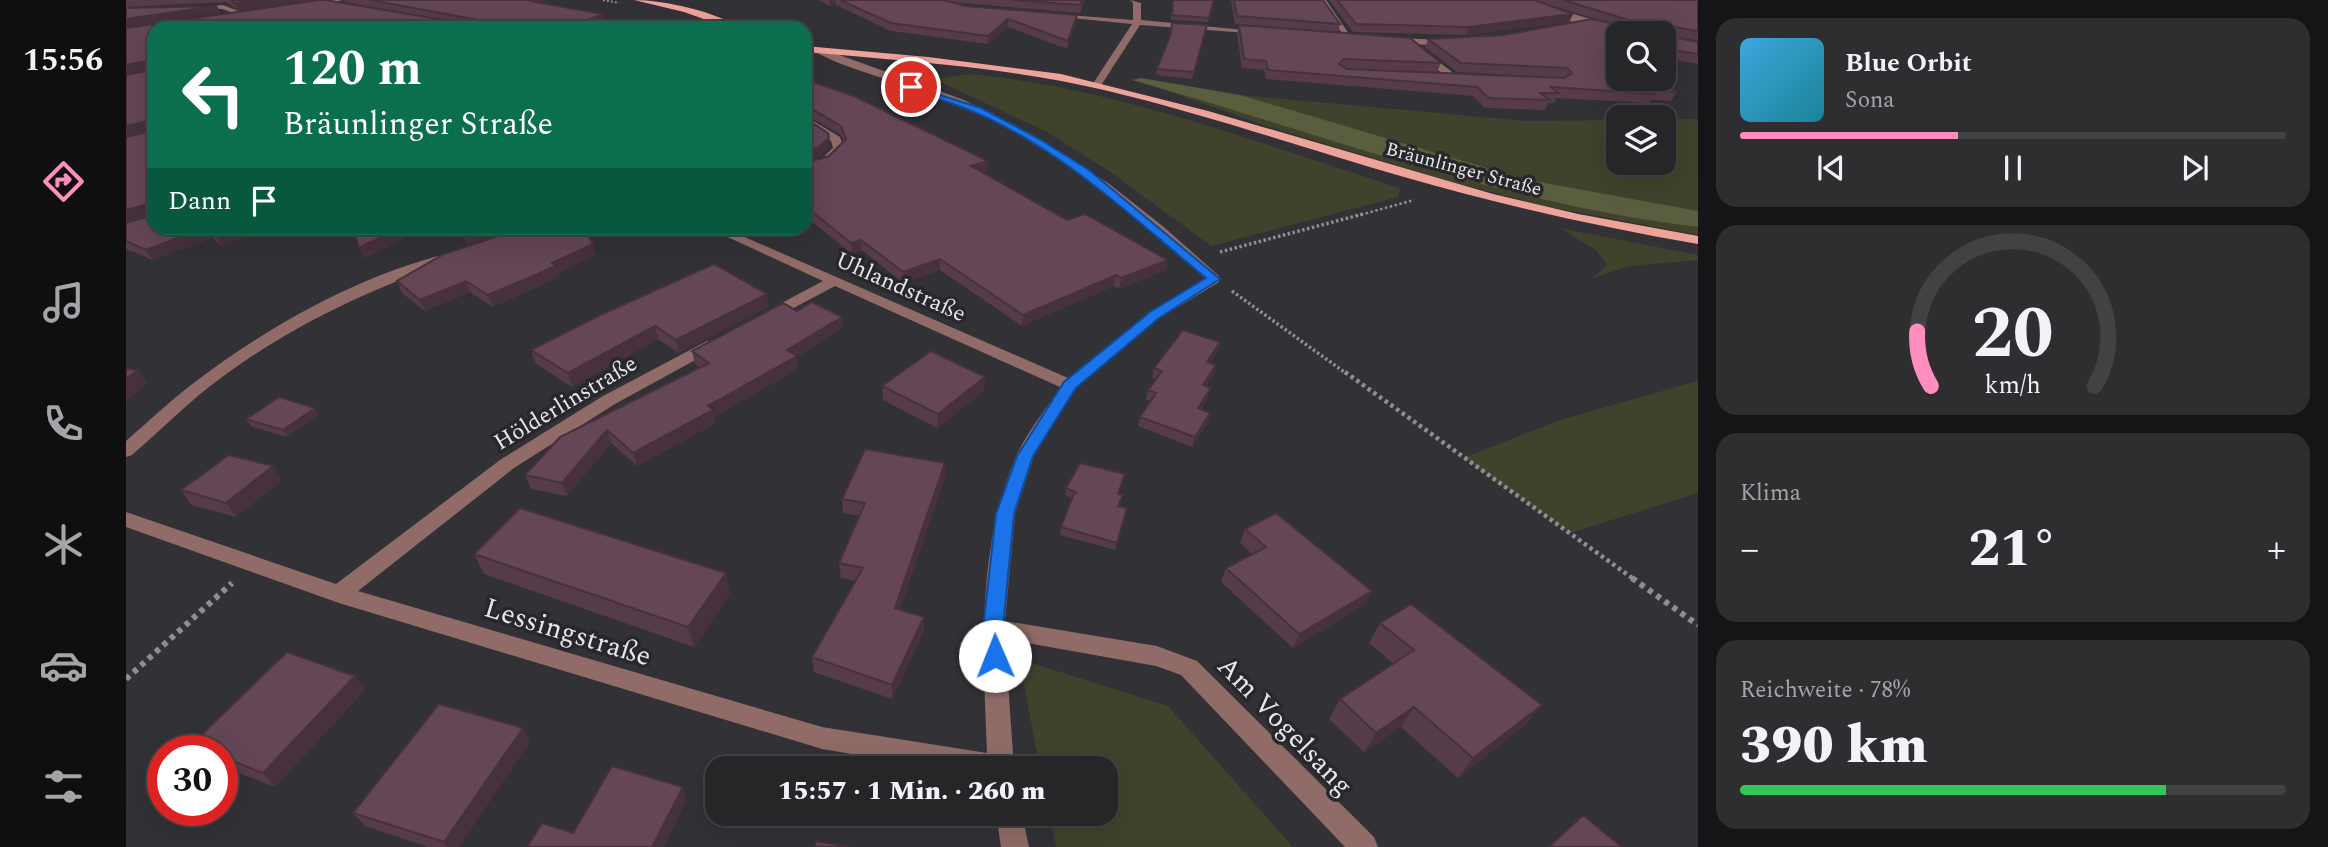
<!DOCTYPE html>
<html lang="de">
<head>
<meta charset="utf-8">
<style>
  :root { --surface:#262528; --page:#2e2d30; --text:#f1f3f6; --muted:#a4a5a8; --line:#424245; --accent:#fe8ebd }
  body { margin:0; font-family:Spectral,serif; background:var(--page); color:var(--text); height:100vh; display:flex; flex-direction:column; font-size:26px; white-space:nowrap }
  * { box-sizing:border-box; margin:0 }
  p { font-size:23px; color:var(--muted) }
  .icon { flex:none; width:38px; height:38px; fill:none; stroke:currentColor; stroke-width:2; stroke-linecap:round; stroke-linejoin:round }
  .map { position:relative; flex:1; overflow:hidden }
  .sheet { display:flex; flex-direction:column; gap:18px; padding:18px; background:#151416; width:630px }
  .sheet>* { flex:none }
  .hud { position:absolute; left:21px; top:21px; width:665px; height:214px; border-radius:21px; box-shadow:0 7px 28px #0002,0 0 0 2px var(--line); background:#0b6e4f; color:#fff; overflow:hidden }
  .fabs { position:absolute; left:1480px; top:21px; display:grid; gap:14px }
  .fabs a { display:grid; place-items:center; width:70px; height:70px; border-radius:14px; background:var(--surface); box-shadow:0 7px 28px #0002,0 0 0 2px var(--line); font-size:35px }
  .speed { position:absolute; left:21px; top:735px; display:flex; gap:14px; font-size:35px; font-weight:700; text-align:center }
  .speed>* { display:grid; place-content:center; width:91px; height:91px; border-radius:50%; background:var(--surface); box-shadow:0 7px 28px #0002,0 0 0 2px var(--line); line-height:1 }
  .speed .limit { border:10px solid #d22; background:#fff; color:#111 }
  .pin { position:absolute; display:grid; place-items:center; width:60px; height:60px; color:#fff; margin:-30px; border:4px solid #fff; border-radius:50%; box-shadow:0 2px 7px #0007 }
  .me { position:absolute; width:77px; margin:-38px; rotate:359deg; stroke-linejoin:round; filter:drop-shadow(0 0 5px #0008) }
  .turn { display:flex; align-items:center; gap:24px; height:147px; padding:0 21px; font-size:32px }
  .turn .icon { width:91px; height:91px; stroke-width:2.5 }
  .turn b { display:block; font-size:49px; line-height:60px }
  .then { display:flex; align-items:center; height:66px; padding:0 21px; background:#0003; gap:14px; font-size:26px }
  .big { font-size:52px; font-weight:800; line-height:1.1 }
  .sheet .tile { flex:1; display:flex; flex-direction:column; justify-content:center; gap:10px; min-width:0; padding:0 24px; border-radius:21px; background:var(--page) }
  .sheet .dial { align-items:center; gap:0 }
  .dial svg { height:182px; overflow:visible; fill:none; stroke:var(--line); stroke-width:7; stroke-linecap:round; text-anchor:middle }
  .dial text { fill:var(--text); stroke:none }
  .song { display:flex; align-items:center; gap:21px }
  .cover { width:84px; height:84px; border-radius:10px; background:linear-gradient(135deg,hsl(200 70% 55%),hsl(190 70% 35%)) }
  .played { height:7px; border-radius:4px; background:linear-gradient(90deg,var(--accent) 40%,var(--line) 40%) }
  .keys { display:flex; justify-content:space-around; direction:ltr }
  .heat { display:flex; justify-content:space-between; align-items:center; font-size:38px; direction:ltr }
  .charge { height:10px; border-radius:5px; background:linear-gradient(90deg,#34c759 78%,var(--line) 0) }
  .trip { position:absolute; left:579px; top:756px; width:413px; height:70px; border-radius:21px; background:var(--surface); box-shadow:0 7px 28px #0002,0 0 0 2px var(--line); font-weight:800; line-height:70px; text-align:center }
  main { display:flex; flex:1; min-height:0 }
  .menu { display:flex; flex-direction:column; width:126px; justify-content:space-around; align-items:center; background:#0f0f10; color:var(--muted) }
  .menu .icon { width:49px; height:49px }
  .menu .selected { color:var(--accent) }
  .menu b { font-size:32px; color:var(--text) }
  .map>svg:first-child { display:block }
</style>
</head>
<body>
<main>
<nav class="menu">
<b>15:56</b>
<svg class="icon selected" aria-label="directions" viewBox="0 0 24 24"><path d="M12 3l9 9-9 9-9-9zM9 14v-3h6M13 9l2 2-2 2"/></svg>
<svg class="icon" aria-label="music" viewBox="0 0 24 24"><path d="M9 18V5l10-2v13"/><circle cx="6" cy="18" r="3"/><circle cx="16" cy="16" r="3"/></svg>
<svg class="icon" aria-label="phone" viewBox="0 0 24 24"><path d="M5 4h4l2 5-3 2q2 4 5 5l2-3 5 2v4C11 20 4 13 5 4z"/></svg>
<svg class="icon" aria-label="climate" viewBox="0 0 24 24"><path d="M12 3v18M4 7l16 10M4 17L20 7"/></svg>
<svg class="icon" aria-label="car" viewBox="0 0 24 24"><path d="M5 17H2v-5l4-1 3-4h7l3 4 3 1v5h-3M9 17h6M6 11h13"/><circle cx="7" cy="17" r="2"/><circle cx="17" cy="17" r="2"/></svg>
<svg class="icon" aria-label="filters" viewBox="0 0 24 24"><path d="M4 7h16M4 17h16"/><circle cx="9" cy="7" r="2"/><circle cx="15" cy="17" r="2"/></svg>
</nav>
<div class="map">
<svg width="1572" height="847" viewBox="0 0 1572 847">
  <rect width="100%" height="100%" fill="#323136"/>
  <!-- green -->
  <path fill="#40422c" d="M845,74C987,88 1121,139 1256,182L1274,189L1272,197L1085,246L989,175L921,132L808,79Z
    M1031,87C1210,139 1387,205 1572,227V235L1419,206L1334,184L1137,125Z
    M1114,95L1401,121L1493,120V163H1538V119H1572V211L1398,179Z
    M1434,228L1572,255V260L1503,266L1467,278L1481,265L1470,250Z
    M1572,381V493L1444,533L1337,458L1434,420Z
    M893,659L1042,706L1167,847H930L923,814H980V768H914Z"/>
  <!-- forest -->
  <path fill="#5b5e3e" d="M1015,78L1114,95L1398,179L1572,211V227C1378,204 1193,133 1006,80Z"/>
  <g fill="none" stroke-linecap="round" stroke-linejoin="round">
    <!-- path-far4 -->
    <path stroke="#8e8d91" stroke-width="2" stroke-dasharray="2 2" stroke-linecap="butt" d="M477,0L493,3"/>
    <!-- path-far3 -->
    <path stroke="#8e8d91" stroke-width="2.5" stroke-dasharray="2.5 2.5" stroke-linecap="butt" d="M1230,216L1288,200"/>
    <!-- path-far2 -->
    <path stroke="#8e8d91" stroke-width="3.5" stroke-dasharray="2.5 2.5" stroke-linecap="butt" d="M1094,252L1237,214
      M1106,291L1221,374"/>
    <!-- path-far1 -->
    <path stroke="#8e8d91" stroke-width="4.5" stroke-dasharray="3.5 3.5" stroke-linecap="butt" d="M1219,372L1509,580"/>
    <!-- path -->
    <path stroke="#8e8d91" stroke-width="6" stroke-dasharray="5 5" stroke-linecap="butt" d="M1506,578L1572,625
      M0,679L106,583"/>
    <!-- minor -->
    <path fill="#906b67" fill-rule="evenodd" d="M200,0H217L183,7L179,5Z
      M1004,0L1015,3V20L1139,32L1135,34L1014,25L974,87H968L966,85L1006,24L925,16L929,14L1007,20V3Z
      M1192,0H1200L1227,40H1221Z
      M1389,0H1400L1512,33C1483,34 1414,15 1389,0Z
      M97,5L123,15L119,17L96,9L67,8Z
      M1267,38L1323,40L1327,43L1323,46L1264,43Z
      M694,48L838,100L889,125L982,183L1039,228L1093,276V282L1034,318L950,388L908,456L889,514L879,621L1031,646L1071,661L1248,837L1252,847H1219L1055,675L1030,666L879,639L888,768H809L696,749L213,603L0,527V512L210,584L374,460L477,396L581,341H593L595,344L593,347L489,404L388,468L232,591L696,727L861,753C857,653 850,553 889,459C899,434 920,410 934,387L709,286L645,320H635L633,317L635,314L697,281L582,228H598L942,378L1024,312L1079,278C1011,214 936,154 851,113C806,92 757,80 710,62L691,53Z
      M1295,48L1330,75L1349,79C1328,90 1307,65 1292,53Z
      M679,116L714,137L718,149L703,163L679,171V164L695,159L707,148L705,141L679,124Z
      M320,254L325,255V261C238,291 155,331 83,387C56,408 32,433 6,455L0,457V441C24,420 47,398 73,379C145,325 232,276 320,254Z
      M870,814H896L903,847H875Z"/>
    <!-- major -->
    <path fill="#eea39a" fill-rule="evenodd" d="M508,0C539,0 590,12 615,28H603L558,12Z
      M679,46L802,57L935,74L1082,111L1367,194L1452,214L1572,236V244C1473,227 1375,205 1278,177C1178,148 1079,114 978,90C880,67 779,61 679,52Z"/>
  </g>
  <!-- wall -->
  <path fill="#563c4a" d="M0,0H199L295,16L219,2L218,0H417V4L477,14L479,22L469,25L483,28H28V228H149L95,245L86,238L27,260L0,249V223L24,215L0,222V137L25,131L0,136V75L25,70L0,74V28L174,3L112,10L100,2L0,7Z
    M693,0H958L954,13L825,2L840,6L950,22L941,49L882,27L862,44L765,31L710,5L704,6Z
    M1047,0H1089L1082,22L1045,20Z
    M1105,0H1197L1214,24L1212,32L1109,24Z
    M1203,0H1408L1447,14L1443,22L1340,35L1227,32Z
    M1408,0H1572V41L1542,35L1572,42V64L1538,58V33H1493V79L1550,92L1545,101L1525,100L1523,103L1430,98L1428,103H1422L1419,110L1359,108L1347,96L1140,79L1138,70L1116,68L1111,34L1113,25L1315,63L1311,72L1220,69H1221L1438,78L1331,72L1299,47L1302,39L1377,35L1479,22Z
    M1080,32L1066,79L1030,75L1031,69Z
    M679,79L862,161L861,171L857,172L941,220L1040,270L993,289L988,286L896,326L814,270L777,283L736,250L726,254L679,216V163L703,156L718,141L715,135L679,114Z
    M333,228H458L470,255L432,273L433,277L367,307L344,292L299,311L276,293L271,281L396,228L342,244Z
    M642,307L553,353L532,339L446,387L409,363L405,350L472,316Z
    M671,311L716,329L671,357L672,369L588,417L590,423L511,466L485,443L441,496L405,489L399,475L573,367L569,364L566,351Z
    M1092,351L1084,363L1090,365L1088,374L1080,386L1082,397L1075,409L1084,413L1082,422L1066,447L1012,426L1014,417L1025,401L1020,400L1022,390L1030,379L1026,377L1028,368Z
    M859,377L858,391L811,428L757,400L756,386Z
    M189,408L193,415L161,437L125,426L120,419Z
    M819,463V477L774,609L798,617V631L766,699L688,672L686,657L730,581L715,578L713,563L733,516L717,513L716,499Z
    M147,466L156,480L110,517L65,505L55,490Z
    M999,474L993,494L995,502L993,507L1001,508L989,550L934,535L935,527L946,498L939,495L940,488Z
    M1119,529L1246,591L1238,605L1167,648L1095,582L1100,568L1126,554L1114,543Z
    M348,554L604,593L568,647L358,574Z
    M1254,623L1399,725L1332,778L1275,727L1238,752L1203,719L1214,699L1268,664L1243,643Z
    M239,690L149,787L96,766V751H71L65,745Z
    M397,728L404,741L333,847H302L239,826L227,813Z"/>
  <!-- shaded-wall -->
  <path fill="#46313c" d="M135,0H196L112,10L109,3Z
    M408,0H417L418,5L404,1Z
    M703,0H710V5L704,6Z
    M91,6L95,13L0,27V19Z
    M477,14L479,22L462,28L454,23Z
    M1447,14L1443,22L1340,35L1343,27Z
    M951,15L950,22L941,49L942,41Z
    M882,19V27L862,44V36Z
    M23,61L28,69L0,74V65Z
    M22,121L27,130L0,136V126Z
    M703,138L704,147L694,157L679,162V152Z
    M862,161L861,171L845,176V166Z
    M21,204L27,214L0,222V210Z
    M80,228L86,238L27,260L20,250Z
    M112,228H149L95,245L89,235Z
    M274,228H300L238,259L233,248Z
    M357,228H397L342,244L338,233Z
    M735,240L736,250L726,254L725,243Z
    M467,244L470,255L432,273L433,277L367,307L362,295Z
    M814,259V270L777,283V272Z
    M1042,260L1040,270L993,289L995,278Z
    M990,275L988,286L896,326L897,315Z
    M340,281L344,292L299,311L294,300Z
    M641,294L642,307L553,353L550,340Z
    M716,317V329L671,357L672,369L588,417L590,423L511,466L507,453L582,406L661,350Z
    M529,326L532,339L446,387L442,373Z
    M1094,342L1092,351L1079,371L1081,362Z
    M1090,365L1088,374L1074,394L1077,385Z
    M12,370L22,383L0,401V379Z
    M859,377L858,391L811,428L812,414Z
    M1085,388L1082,397L1070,417L1072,408Z
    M189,408L193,415L161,437L157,430Z
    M1084,413L1082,422L1066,447L1069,437Z
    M481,430L485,443L441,496L436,483Z
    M819,463V477L770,622L769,608Z
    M147,466L156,480L110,517L100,503Z
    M600,573L604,593L568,647L562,627Z
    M1246,591L1238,605L1167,648L1173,634Z
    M798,617V631L766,699V685Z
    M229,676L239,690L149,787L137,773Z
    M1416,705L1399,725L1332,778L1347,758Z
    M1288,707L1275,727L1238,752L1250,733Z
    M397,728L404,741L333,847H321L318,842Z
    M557,787L561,800L538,847H526Z"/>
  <!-- building -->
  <path fill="#644656" stroke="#46313c" stroke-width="2" d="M104,0H135L109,3Z
    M193,0H199L336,23L358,21L244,0H408L404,1L477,14L454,23L483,28H28V228H79L20,250L0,241V223L24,216V207L21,204L0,210V137L25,131L22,121L0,126V75L26,70L23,61L0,65V28Z
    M714,0H817L840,6L951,15L942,41L882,19L862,36L765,23Z
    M886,0H956L955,5Z
    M1047,0H1088L1083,18L1046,15Z
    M1108,0H1197L1214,24L1111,16Z
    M1211,0H1408L1447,14L1343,27L1230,24Z
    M1437,0H1572V31L1543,26L1540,28L1542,36L1572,42V54L1538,49V33H1493V41L1478,39L1493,50V79H1533L1550,92L1523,90L1528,94L1425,87L1432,93H1414L1424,100L1363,98L1351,87L1142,70L1140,61L1118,59L1113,25L1284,38L1315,63L1218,59L1213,64L1221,69L1438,78L1446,73L1441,68L1335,63L1302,39L1377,35L1466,19L1502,27L1519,25Z
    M91,6L0,19V8Z
    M1046,23L1081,25L1068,72L1031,69L1045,34Z
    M679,79L730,97L862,161L845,166L941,220L959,214L1042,260L995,278L990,275L897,315L814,259L777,272L735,240L725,243L679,206V163L703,156L720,139L715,126L679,105Z
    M679,118L702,133L703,138L693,147L679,152Z
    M80,228H112L89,235Z
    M227,228H274L233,248Z
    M335,228H357L338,233Z
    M397,228H458L467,244L426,263L430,266L362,295L340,281L294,300L271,281L318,254Z
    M588,264L641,294L550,340L529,326L442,373L405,350L472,316Z
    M686,302L716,317L661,350L671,356L582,406L587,410L507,453L481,430L436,483L399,475L434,437L583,363L566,351L657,303L671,311Z
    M1057,330L1094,342L1081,362L1090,365L1077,385L1085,388L1072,408L1084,413L1069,437L1014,417L1030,393L1022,390L1036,371L1028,368Z
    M805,351L859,377L812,414L756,386Z
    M0,369L12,370L0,379Z
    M153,397L189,408L157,430L120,419Z
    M739,449L819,463L769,608L798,617L766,685L686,657L737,568L713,563L739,503L716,499Z
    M103,455L147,466L100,503L55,490Z
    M954,463L999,474L992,494L997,495L992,506L1001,508L991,543L935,527L948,493H951L940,488Z
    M394,508L600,573L562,627L348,554Z
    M1150,513L1246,591L1173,634L1100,568L1140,547L1119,529Z
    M1285,604L1416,705L1347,758L1288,707L1250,733L1214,699L1288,650L1254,623Z
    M161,652L229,676L137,773L96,757V751H80L65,745Z
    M313,704L397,728L318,842L227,813Z
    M486,766L557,787L526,847H401L416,823L447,833Z
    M1457,815L1496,847H1423Z
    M690,841L724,847H688Z"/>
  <!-- route -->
  <path fill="#1a73e8" stroke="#114b97" stroke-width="2" d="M782,85L855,108L915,140L963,170L1094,279L1033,318L950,388L907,456L888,514L877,628L879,656L876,662L869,665L861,662L857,628L870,514L891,456L938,382L1024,312L1080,278C1007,218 936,149 848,112C827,103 804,96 782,89Z"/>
  <g text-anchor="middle" stroke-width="7" stroke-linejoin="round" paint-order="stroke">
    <!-- far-street labels -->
    <g font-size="19" fill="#e7e7ea" stroke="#28272c">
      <text transform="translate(1338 168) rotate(15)" y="7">Bräunlinger Straße</text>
    </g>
    <!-- street labels -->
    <g font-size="23" fill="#e7e7ea" stroke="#28272c">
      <text transform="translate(775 286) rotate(24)" y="8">Uhlandstraße</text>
      <text transform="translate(439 402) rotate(-31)" y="8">Hölderlinstraße</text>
    </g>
    <!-- near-street labels -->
    <g font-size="28" fill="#e7e7ea" stroke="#28272c">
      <text transform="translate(442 631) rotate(17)" y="10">Lessingstraße</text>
      <text transform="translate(1160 725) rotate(46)" y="10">Am Vogelsang</text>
    </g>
  </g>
</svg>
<div class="fabs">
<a><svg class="icon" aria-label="search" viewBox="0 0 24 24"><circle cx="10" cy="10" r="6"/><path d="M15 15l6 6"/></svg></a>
<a><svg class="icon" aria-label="layers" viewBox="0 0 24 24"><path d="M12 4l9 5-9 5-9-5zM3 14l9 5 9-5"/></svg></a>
</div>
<div class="speed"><div class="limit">30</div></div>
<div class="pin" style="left:785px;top:87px;background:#d93025"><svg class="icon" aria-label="arrive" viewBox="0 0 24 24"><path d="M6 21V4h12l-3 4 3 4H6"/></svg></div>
<svg class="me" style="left:869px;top:656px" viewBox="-20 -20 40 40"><circle r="19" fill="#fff"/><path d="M0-13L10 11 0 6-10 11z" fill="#1a73e8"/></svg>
<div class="trip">15:57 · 1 Min. · 260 m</div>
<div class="hud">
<div class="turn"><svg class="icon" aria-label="left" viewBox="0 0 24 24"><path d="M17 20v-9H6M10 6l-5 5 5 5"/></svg><div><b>120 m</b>Bräunlinger Straße</div></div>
<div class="then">Dann<svg class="icon" aria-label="arrive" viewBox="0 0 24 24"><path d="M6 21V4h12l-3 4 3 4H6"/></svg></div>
</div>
</div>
<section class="sheet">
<div class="tile">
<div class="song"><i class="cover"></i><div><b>Blue Orbit</b><p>Sona</p></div></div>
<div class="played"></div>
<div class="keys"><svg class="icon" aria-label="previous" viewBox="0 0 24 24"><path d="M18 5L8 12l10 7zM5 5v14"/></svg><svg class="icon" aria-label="pause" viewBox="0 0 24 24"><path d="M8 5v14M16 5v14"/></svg><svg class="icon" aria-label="next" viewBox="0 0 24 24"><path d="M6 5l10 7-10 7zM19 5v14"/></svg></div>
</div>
<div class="tile dial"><svg viewBox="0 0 100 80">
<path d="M14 69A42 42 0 1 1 86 69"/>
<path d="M14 69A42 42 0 0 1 8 45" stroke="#fe8ebd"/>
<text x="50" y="56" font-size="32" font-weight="700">20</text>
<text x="50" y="72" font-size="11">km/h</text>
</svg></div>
<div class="tile"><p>Klima</p>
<div class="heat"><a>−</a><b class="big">21°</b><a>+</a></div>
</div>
<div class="tile"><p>Reichweite · 78%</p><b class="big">390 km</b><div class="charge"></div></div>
</section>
</main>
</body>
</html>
